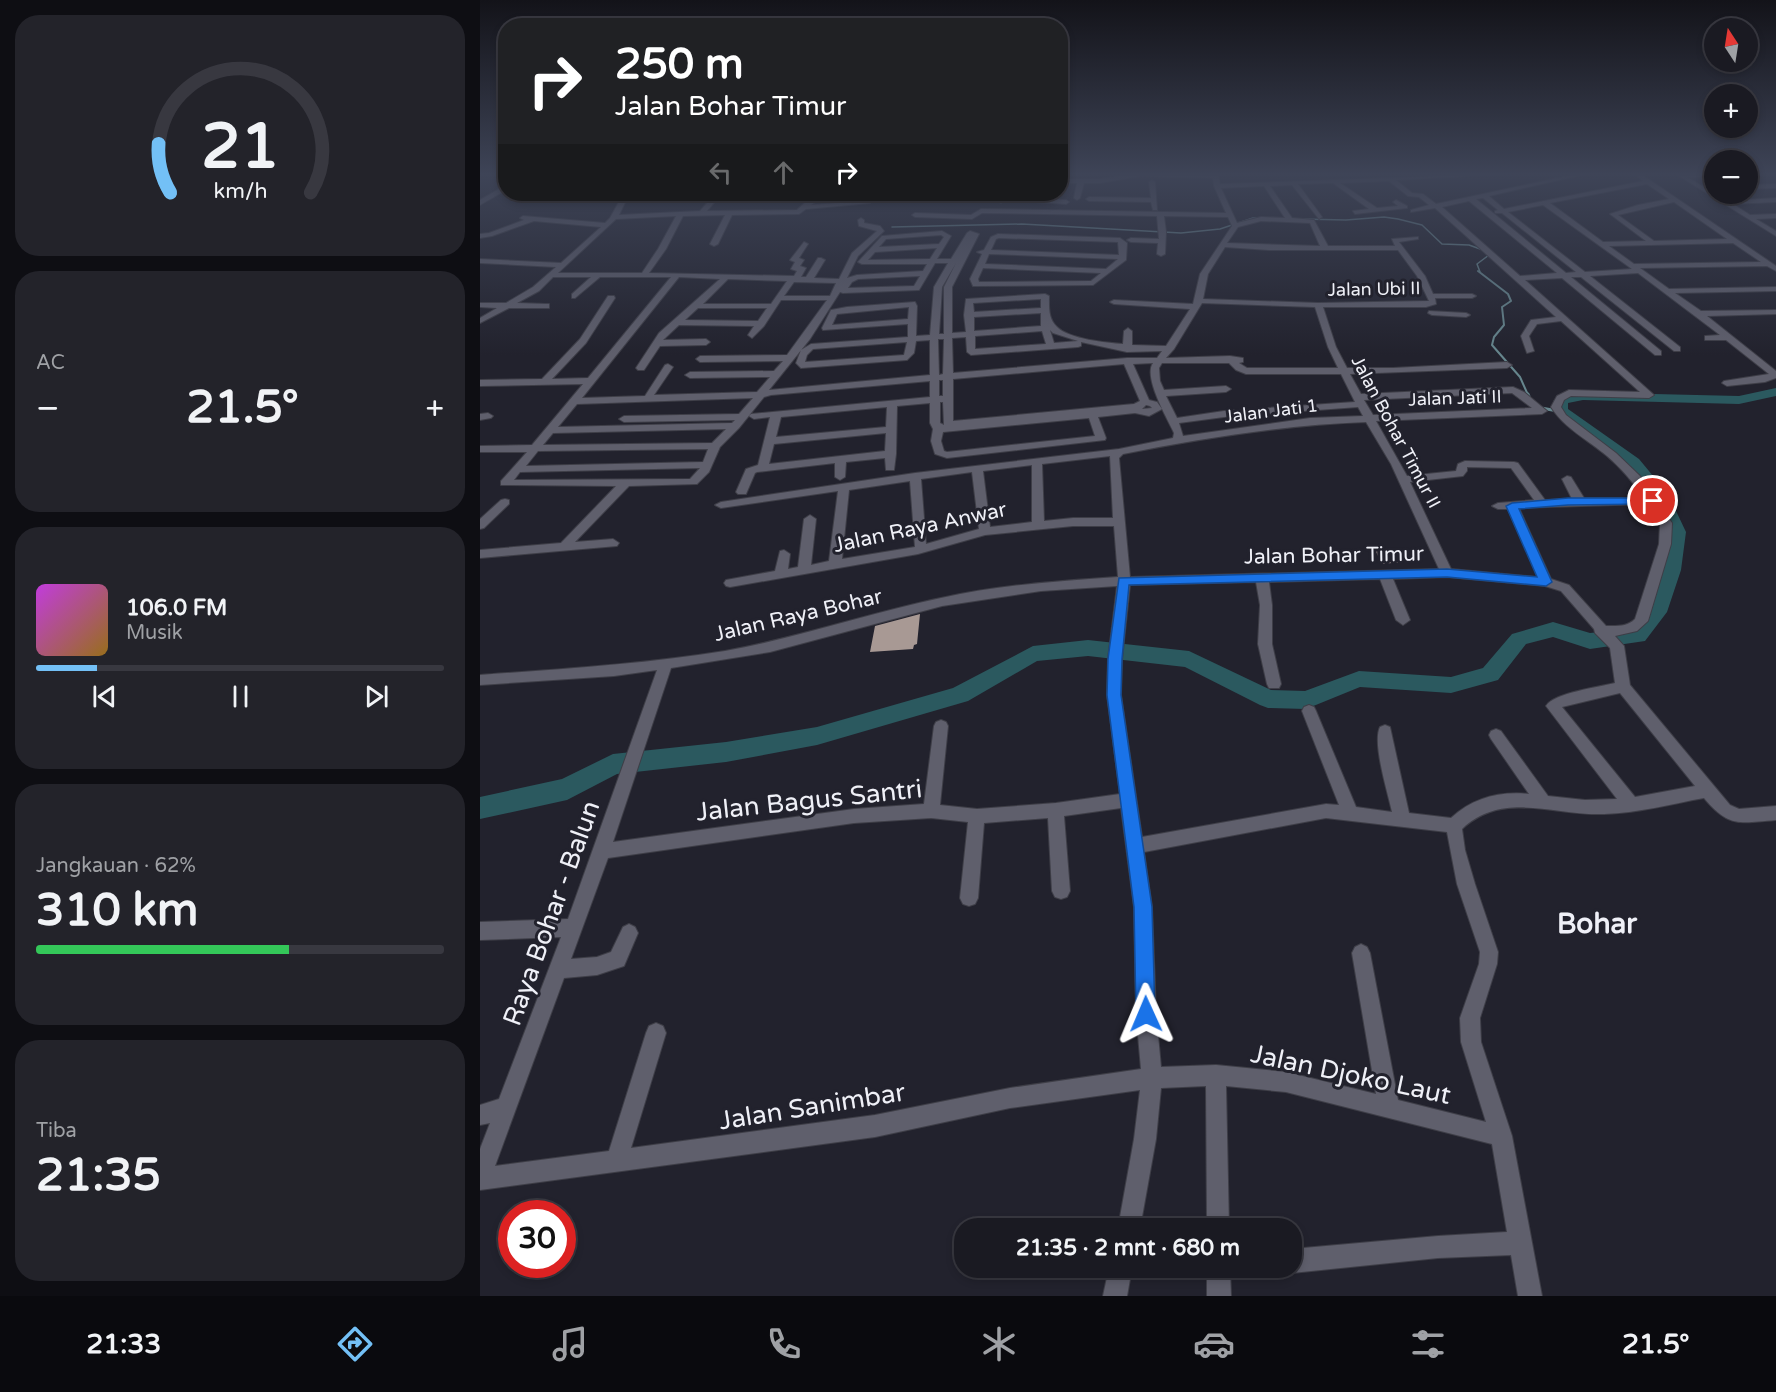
<!DOCTYPE html>
<html lang="id">
<head>
<meta charset="utf-8">
<style>
  :root { --surface:#1a1a22; --page:#23232a; --text:#f1f3f6; --muted:#9fa1a5; --line:#383840; --accent:#73c0f6 }
  body { margin:0; font-family:"Varela Round",sans-serif; background:var(--page); color:var(--text); height:100vh; display:flex; flex-direction:column; font-size:22px; white-space:nowrap }
  * { box-sizing:border-box; margin:0 }
  p { font-size:20px; color:var(--muted) }
  .icon { flex:none; width:33px; height:33px; fill:none; stroke:currentColor; stroke-width:2; stroke-linecap:round; stroke-linejoin:round }
  .map { position:relative; flex:1; overflow:hidden }
  .drawer { display:flex; flex-direction:column; gap:15px; padding:15px; background:#0e0e13; width:480px }
  .drawer>* { flex:none }
  .banner { position:absolute; left:18px; top:18px; width:570px; height:183px; border-radius:24px; box-shadow:0 3px 9px #0003,0 0 0 2px var(--line); background:#202124; color:#fff; overflow:hidden }
  .needle { width:39px; rotate:348deg }
  .buttons { position:absolute; left:1224px; top:18px; display:grid; gap:12px }
  .buttons a { display:grid; place-items:center; width:54px; height:54px; border-radius:50%; background:var(--surface); box-shadow:0 3px 9px #0003,0 0 0 2px var(--line); font-size:30px }
  .speed { position:absolute; left:18px; top:1200px; display:flex; gap:12px; font-size:30px; font-weight:700; text-align:center }
  .speed>* { display:grid; place-content:center; width:78px; height:78px; border-radius:50%; background:var(--surface); box-shadow:0 3px 9px #0003,0 0 0 2px var(--line); line-height:1 }
  .speed .limit { border:9px solid #d22; background:#fff; color:#111 }
  .pin { position:absolute; display:grid; place-items:center; width:51px; height:51px; color:#fff; margin:-26px; border:3px solid #fff; border-radius:50%; box-shadow:0 2px 6px #0007 }
  .me { position:absolute; width:66px; margin:-33px; rotate:359deg; stroke-linejoin:round; filter:drop-shadow(0 0 4px #0008) }
  .turn { display:flex; align-items:center; gap:21px; height:126px; padding:0 18px; font-size:27px }
  .turn .icon { width:78px; height:78px; stroke-width:2.5 }
  .turn b { display:block; font-size:42px; line-height:51px }
  .lanes { display:flex; align-items:center; height:57px; padding:0 18px; background:#0003; justify-content:center; gap:30px; direction:ltr }
  .lanes .off { opacity:.35 }
  .big { font-size:45px; font-weight:700; line-height:1.1 }
  .drawer .card { flex:1; display:flex; flex-direction:column; justify-content:center; gap:9px; min-width:0; padding:0 21px; border-radius:24px; background:var(--page) }
  .drawer .dial { align-items:center; gap:0 }
  .dial svg { height:156px; overflow:visible; fill:none; stroke:var(--line); stroke-width:7; stroke-linecap:round; text-anchor:middle }
  .dial text { fill:var(--text); stroke:none }
  .song { display:flex; align-items:center; gap:18px }
  .cover { width:72px; height:72px; border-radius:9px; background:linear-gradient(135deg,hsl(290 70% 55%),hsl(40 70% 35%)) }
  .played { height:6px; border-radius:3px; background:linear-gradient(90deg,var(--accent) 15%,var(--line) 15%) }
  .keys { display:flex; justify-content:space-around; direction:ltr }
  .heat { display:flex; justify-content:space-between; align-items:center; font-size:33px; direction:ltr }
  .charge { height:9px; border-radius:4px; background:linear-gradient(90deg,#34c759 62%,var(--line) 0) }
  .trip { position:absolute; left:474px; top:1218px; width:348px; height:60px; border-radius:24px; background:var(--surface); box-shadow:0 3px 9px #0003,0 0 0 2px var(--line); font-weight:700; line-height:60px; text-align:center }
  .tabs { display:flex; height:96px; justify-content:space-around; align-items:center; background:#0a0a0e; color:var(--muted) }
  .tabs .icon { width:42px; height:42px }
  .tabs .selected { color:var(--accent) }
  .tabs b { font-size:27px; color:var(--text) }
  main { display:flex; flex:1; min-height:0 }
  .map>svg:first-child { display:block }
</style>
</head>
<body>
<main>
<section class="drawer">
<div class="card dial"><svg viewBox="0 0 100 80">
<path d="M14 69A42 42 0 1 1 86 69"/>
<path d="M14 69A42 42 0 0 1 8 44" stroke="#73c0f6"/>
<text x="50" y="56" font-size="32" font-weight="700">21</text>
<text x="50" y="72" font-size="11">km/h</text>
</svg></div>
<div class="card"><p>AC</p>
<div class="heat"><a>−</a><b class="big">21.5°</b><a>+</a></div>
</div>
<div class="card">
<div class="song"><i class="cover"></i><div><b>106.0 FM</b><p>Musik</p></div></div>
<div class="played"></div>
<div class="keys"><svg class="icon" aria-label="previous" viewBox="0 0 24 24"><path d="M18 5L8 12l10 7zM5 5v14"/></svg><svg class="icon" aria-label="pause" viewBox="0 0 24 24"><path d="M8 5v14M16 5v14"/></svg><svg class="icon" aria-label="next" viewBox="0 0 24 24"><path d="M6 5l10 7-10 7zM19 5v14"/></svg></div>
</div>
<div class="card"><p>Jangkauan · 62%</p><b class="big">310 km</b><div class="charge"></div></div>
<div class="card"><p>Tiba</p><b class="big">21:35</b></div>
</section>
<div class="map">
<svg width="1296" height="1296" viewBox="0 0 1296 1296">
  <rect width="100%" height="100%" fill="#22222d"/>
  <g fill="none" stroke-linecap="round" stroke-linejoin="round">
    <!-- stream-far2 -->
    <path stroke="#66868d" stroke-width="1.5" d="M820,219L866,220L904,217L918,219L942,225L962,244L989,245L1003,250
      M412,227L542,224L701,233L740,229L773,218H798
      M1000,272L997,264L1009,255"/>
    <!-- stream-far1 -->
    <path stroke="#66868d" stroke-width="2" d="M998,271L1028,294L1031,301L1022,307L1024,325L1014,337L1012,345L1040,377L1048,395"/>
    <!-- stream -->
    <path stroke="#66868d" stroke-width="3" d="M1048,394L1051,401
      M1061,408L1078,411"/>
    <!-- river -->
    <path fill="#2b595f" fill-rule="evenodd" d="M1296,388V396L1259,404L1103,400L1088,403V409L1159,459L1188,494L1206,532L1201,570L1187,612L1165,641L1110,649L1073,637L1046,644L1018,680L971,693L880,687L826,709L788,708L780,705L705,667L608,656L557,661L488,701L337,745L246,762L137,774L87,800L0,819V797L82,779L133,754L246,742L337,727L473,688L553,646L608,640L709,651L791,690L825,691L879,671L971,677L1003,668L1032,634L1073,622L1110,633L1152,629L1168,610L1181,570L1188,532L1171,495L1147,465L1076,414L1073,401L1089,392L1259,396Z"/>
  </g>
  <!-- building -->
  <path fill="#a89994" d="M914,548L922,562L902,564L895,550Z
    M440,614L437,644L434,645L433,649L390,652L395,626Z"/>
  <g fill="none" stroke-linecap="round" stroke-linejoin="round">
    <!-- minor casing -->
    <g stroke="#3e3e47" stroke-width="2">
      <path id="minor" d="M652,174H738L740,184L1022,174L916,180L932,193L943,194L956,204L1096,174H1106L1009,196L1024,209L1163,181L1154,174H1161L1296,266V271L1287,266L1160,268L1189,289L1296,287V291L1195,293L1221,311L1296,310V314L1227,316L1296,371V378L1285,382L1247,386L1242,383L1244,381L1289,374L1246,340H1225V336L1240,335L1158,273L1110,276L1200,347V351H1194L1101,277H1091L1181,351V355H1175L1082,278L1045,280L1174,395L1169,398L1091,396L1084,400L1081,407L1086,415L1136,453L1160,476L1192,523L1191,544L1168,621L1157,631L1135,636L1144,646L1150,685L1250,805L1259,809L1296,806V820C1259,823 1249,828 1224,798C1191,804 1158,813 1124,814C1074,816 1024,790 982,829L985,850L995,884L1018,952L1017,964L1000,1018L1001,1042L1032,1136L1062,1296H1038L1031,1255L958,1258L812,1273L804,1269L803,1268H812V1249L958,1236L1027,1232L1012,1144L806,1092L746,1086L749,1228H727L726,1086L681,1088L676,1139L660,1228H638L654,1139L660,1090L530,1108L395,1137L0,1190V1149L10,1123L0,1125V1105L19,1099L81,937L0,940V922L88,919L177,670L134,676L0,685V675C82,669 164,664 245,651C318,638 389,613 461,598C519,585 579,581 638,577L634,526H593L505,535L438,554L250,587L246,586L244,583L246,580L295,571L300,551L304,550L310,554L308,569L318,567L324,519L330,515L336,519L331,565L349,561L358,491L241,508L235,505L241,502L435,473L639,449L693,438L694,433C687,418 663,377 673,363L653,364L669,400L677,402L682,409L669,416L655,413L618,417L626,438L625,440L467,458L455,454L451,441L453,429L450,423V403L417,406L416,454L414,470H406L405,458L366,462L365,477L360,480L355,477V463L277,472L275,473L266,494H258L256,492L266,469L278,465L290,417L274,419L269,416L271,414L450,397V381L291,395L284,397L259,428L240,447L229,472L217,484L149,486L95,542L133,539L139,543L137,546L0,558V550L81,543L136,486L21,485V481L47,452H0V446L52,445L103,384L0,386V380L62,379L100,339L128,296H134L135,298L106,343L72,379L108,378L191,277H120L95,298H92V294L111,277H73L59,291L37,303L66,304H69V308H29L0,323V318L17,308L0,307V303H26L53,287L76,267L0,263V259L81,263L121,227L54,221L12,236L0,238V234L9,233L44,220L40,218L43,216L125,223L130,218L140,200L85,202L87,199L142,196L143,194H149L139,215L220,211L235,194H241L227,211L317,210L329,199L306,197L307,194L335,196L347,194L331,205L387,201L390,203L326,209L319,214L252,215L238,244L234,246L230,244L245,215L203,216L186,249L169,273L314,276L317,271L311,269L315,262L310,260L324,242L328,244L319,258L324,260L320,266L326,268L321,277H326L338,258H341L345,260L334,278L359,279L372,253L397,231L379,226L378,220L381,218L384,220V223L400,226L404,231L378,256L367,278L377,275L443,271L447,264H382L378,262L402,236L462,231L471,236L457,259H471L487,233L490,231L499,234L472,287V333L486,332L484,315L486,299L565,294L569,296C569,307 568,319 577,327C589,339 627,343 643,344L644,331L648,328L652,331V345L686,346L710,309L634,304L630,302L634,300L713,304L720,274L752,226L748,217L684,216L686,232L685,254L681,256L677,254L678,243L651,242L647,240L651,238L679,239L677,216L502,213L492,219L435,217L432,215L435,213L491,215L501,209L746,213L734,186L733,178L661,176L620,183H604L600,198L597,200L594,198L597,183H580V179H620ZM909,181L928,196L939,197L949,205L931,210V212L955,208L1076,317L1051,320L1041,336L1047,353L1054,351L1049,336L1057,324L1081,321L1160,392L1089,390L1077,396L1071,407C1084,428 1108,440 1127,456C1141,468 1153,482 1164,498H1104L1091,477L1087,476L1082,479L1092,499L1065,500L1038,463L1034,462L985,461L978,464L976,471L927,476L896,421L1062,414L1067,411L1044,392L1033,387L881,394L870,374L1027,368L1032,365L1027,362L913,368H867L856,347L843,307H946L956,304L955,298H992L996,296L992,294H953L945,276L919,242L938,239V237L912,239L915,246H848L834,220L812,218L790,186L812,185L839,219L842,217L818,184L853,183L889,209L873,211L875,214L927,208V206L916,200L913,202L918,206L897,208L860,183ZM1167,184L1189,199L1158,205L1130,214L1166,241L1123,242L1070,203ZM784,186L805,218L781,217L757,223L741,188ZM1003,198L1018,210L1015,211V213H1022L1096,272L1086,273L996,199ZM989,201L1077,273L1040,276L962,207ZM1194,202L1247,239L1174,241L1138,215ZM1063,205L1152,269L1105,272L1028,212ZM196,216L178,249L162,273H78L136,219ZM781,221L830,223L840,246L747,243L758,227ZM461,235L464,237L459,244L399,247L406,239ZM1253,243L1281,262L1154,264L1129,246ZM745,247L789,250H918L937,276L949,301L838,303L723,299L728,274ZM457,248L450,259L388,260L395,252ZM455,263H468L454,287L450,335L436,336L437,306L435,302L367,307L351,310L342,328L343,330L428,324V337L331,344L321,350L316,363L321,368L427,360L434,353L436,341L450,340V375L289,390L330,339L360,292L363,293L439,290ZM476,263L464,287V334H459L462,287ZM440,276L434,286L368,288L372,282L378,279ZM199,277L240,279L179,333L156,368L158,370H164L180,346L226,345L230,342L226,339L183,340L199,325L274,326L268,335L272,338L284,326L301,300H347L307,355L220,356L216,359L220,362L303,361L294,371L210,372L205,375L210,378L290,377L277,392L174,395L193,367L188,364L185,365L165,396L102,398ZM248,279L307,281L291,304H223ZM314,282L356,283L350,296H304ZM561,299V308L494,312L493,303ZM722,303L835,307L848,347L858,368H767L759,363L763,362V358L750,356L686,358L694,349ZM429,307L428,319L352,325L357,314ZM218,308H287L278,321L205,320ZM561,313V326L494,331V317ZM570,330L573,333L598,341L574,343ZM562,331L566,344L495,349V336ZM486,337L487,352L491,355L598,347L601,346V342L647,352L682,351L677,358H647L473,373L472,338ZM458,339H464L463,374L459,375ZM427,342L424,355L325,362L327,355L333,349ZM682,363H749L756,370L766,374H861L875,402L744,411L697,418L686,396L746,392L751,389L746,386L684,390L680,381L679,368ZM644,364L660,401L654,404L473,421V379ZM459,380H463V396H459ZM1032,393L1052,408L893,415L884,400ZM273,398L259,414L144,416L139,419L144,422L255,420L252,423L78,427L97,404ZM460,402H463L464,425L460,423ZM666,405L670,406L672,408L662,409ZM407,407L406,427L296,437L301,417ZM878,407L883,416L830,418L703,436L699,423L744,417ZM609,418L615,436L467,452L464,451L461,441L463,432ZM886,422L911,464L959,569L650,577L639,458L643,454C723,438 804,425 886,422ZM246,429L232,443L63,445L73,433ZM406,433L405,451L289,464L294,444ZM228,449L223,462L46,466L58,451ZM630,456L633,518H593L564,521L562,464ZM552,465V522L510,527L503,471ZM987,467L1031,468L1054,500L1018,503L1012,506L1018,509H1028L1058,577L971,569L930,482L983,476L987,471ZM220,468L210,479L34,480L40,472ZM492,472L499,529L446,544L441,479ZM430,481L435,547L362,559L369,490ZM1168,504L1180,523L1179,544L1155,619C1147,627 1137,626 1126,626L1089,585L1071,579L1039,508ZM967,577L1065,586L1081,591L1114,629L1115,633L1130,648L1135,683C1120,687 1073,693 1066,706L1137,799L1105,800L1068,796L1021,731L1016,729L1011,731L1009,735L1011,739L1049,794C1019,791 993,798 971,818L929,813L910,727L905,725L900,727C892,743 908,793 912,812L876,807L836,711L834,707L829,705L824,707L822,711L859,805L846,804L662,837L641,695L642,659L650,585L776,582L780,605L778,644L787,684L789,688H799L801,684L792,644V605L789,582L900,579L916,620L923,625L930,620L913,579ZM637,586L628,659L627,695L640,794L576,803L497,809L460,805L468,726L466,722L461,720L456,722L454,726L444,804L374,809L133,842L191,668L290,652L462,606L561,591ZM1140,693L1215,786L1155,797L1082,707ZM641,808L654,907L656,1013L661,1069L530,1088L395,1115L151,1148L186,1033L183,1026L176,1023L169,1026L166,1033L129,1151L15,1166L84,978L117,975L144,966L158,933L155,927L149,924L143,927L131,952L117,957L91,959L128,858L374,823L451,818L488,822L480,898L483,904L489,906L495,904L498,898L504,823L568,818L572,891L575,897L581,899L587,897L590,891L584,816ZM846,818L967,832L977,884L1000,952L999,964L980,1018L981,1042L1006,1122L918,1100L890,953L887,947L881,944L875,947L872,953L896,1094L806,1072L736,1065L681,1067L676,1013L672,907L664,852Z
        M1196,174H1234V176L1207,177L1247,201L1296,198V202L1253,204L1270,215L1296,214V218L1276,219L1296,231V236Z
        M672,180L675,182L677,210H673L671,202L609,201L606,199L609,197L671,198L669,182Z
        M1296,184V188L1268,189V185Z
        M26,185V190L0,205V200Z
        M521,194H527L521,203L518,201Z
        M541,198L586,200L589,202L586,204L539,201Z
        M518,234L640,238L647,243L646,260L613,285L493,286L490,279L502,254L497,252L504,250L511,237ZM519,238L638,242L639,255L511,250L516,239ZM509,254L638,259L626,269L505,264ZM503,268L621,273L611,281L499,282L498,279Z
        M949,311L986,313L990,315L986,317L952,315L948,313Z
        M8,413L13,416L11,418L0,420V414Z
        M25,499L29,500V504L4,528L0,529V519L21,500Z
        M629,1268H652L647,1296H623Z
        M727,1268H750L751,1296H727Z"/>
    </g>
    <!-- minor -->
    <use href="#minor" fill="#5f5f6c" fill-rule="evenodd"/>
  </g>
  <!-- sky -->
  <linearGradient id="sky" x2="0" y2="1"><stop stop-color="#131319"/><stop offset="0.49" stop-color="#3e4457"/><stop offset="1" stop-color="#3e4457" stop-opacity="0"/></linearGradient>
  <rect width="1296" height="355" fill="url(#sky)"/>
  <!-- route -->
  <path fill="#1a73e8" stroke="#114b97" stroke-width="1.5" d="M1088,498H1173L1179,501L1173,504L1088,505L1039,509L1072,582L1066,586L967,577L649,585L642,659L641,695L672,907L675,1014L673,1020L666,1023L659,1020L656,1014L654,907L627,695L628,659L639,578L967,569L1057,577L1026,506L1032,503Z"/>
  <g text-anchor="middle" stroke-width="6" stroke-linejoin="round" paint-order="stroke">
    <!-- far-street labels -->
    <g font-size="18" fill="#eff0f7" stroke="#22222d">
      <text transform="translate(894 289) rotate(-1)" y="6">Jalan Ubi II</text>
      <text transform="translate(975 398) rotate(-2)" y="6">Jalan Jati II</text>
      <text transform="translate(791 411) rotate(-7)" y="6">Jalan Jati 1</text>
      <text transform="translate(916 432) rotate(62)" y="6">Jalan Bohar Timur II</text>
    </g>
    <!-- street labels -->
    <g font-size="21" fill="#eff0f7" stroke="#22222d">
      <text transform="translate(440 527) rotate(-12)" y="7">Jalan Raya Anwar</text>
      <text transform="translate(854 555) rotate(-1)" y="7">Jalan Bohar Timur</text>
      <text transform="translate(318 615) rotate(-13)" y="7">Jalan Raya Bohar</text>
    </g>
    <!-- near-street labels -->
    <g font-size="26" fill="#eff0f7" stroke="#22222d">
      <text transform="translate(329 800) rotate(-6)" y="9">Jalan Bagus Santri</text>
      <text transform="translate(71 913) rotate(-70)" y="9">Raya Bohar - Balun</text>
      <text transform="translate(871 1074) rotate(12)" y="9">Jalan Djoko Laut</text>
      <text transform="translate(332 1106) rotate(-9)" y="9">Jalan Sanimbar</text>
    </g>
    <!-- near-quarter labels -->
    <g font-size="28" font-weight="bold" fill="#eff0f7" stroke="#22222d">
      <text x="1117" y="933">Bohar</text>
    </g>
  </g>
</svg>
<div class="buttons">
<a><svg class="needle" viewBox="-14 -14 28 28"><path d="M0-13l5 13h-10z" fill="#e53935"/><path d="M0 13l5-13h-10z" fill="#9fa1a5"/></svg></a>
<a>+</a>
<a>−</a>
</div>
<div class="speed"><div class="limit">30</div></div>
<div class="pin" style="left:1173px;top:501px;background:#d93025"><svg class="icon" aria-label="arrive" viewBox="0 0 24 24"><path d="M6 21V4h12l-3 4 3 4H6"/></svg></div>
<svg class="me" style="left:666px;top:1014px" viewBox="-20 -20 40 40"><path d="M0-17L14 15 0 8-14 15z" fill="#1a73e8" stroke="#fff" stroke-width="4"/></svg>
<div class="trip">21:35 · 2 mnt · 680 m</div>
<div class="banner">
<div class="turn"><svg class="icon" aria-label="right" viewBox="0 0 24 24"><path d="M7 20v-9h11M14 6l5 5-5 5"/></svg><div><b>250 m</b>Jalan Bohar Timur</div></div>
<div class="lanes"><svg class="icon off" aria-label="left" viewBox="0 0 24 24"><path d="M17 20v-9H6M10 6l-5 5 5 5"/></svg><svg class="icon off" aria-label="ahead" viewBox="0 0 24 24"><path d="M12 20V5M6 11l6-6 6 6"/></svg><svg class="icon" aria-label="right" viewBox="0 0 24 24"><path d="M7 20v-9h11M14 6l5 5-5 5"/></svg></div>
</div>
</div>
</main>
<nav class="tabs">
<b>21:33</b>
<svg class="icon selected" aria-label="directions" viewBox="0 0 24 24"><path d="M12 3l9 9-9 9-9-9zM9 14v-3h6M13 9l2 2-2 2"/></svg>
<svg class="icon" aria-label="music" viewBox="0 0 24 24"><path d="M9 18V5l10-2v13"/><circle cx="6" cy="18" r="3"/><circle cx="16" cy="16" r="3"/></svg>
<svg class="icon" aria-label="phone" viewBox="0 0 24 24"><path d="M5 4h4l2 5-3 2q2 4 5 5l2-3 5 2v4C11 20 4 13 5 4z"/></svg>
<svg class="icon" aria-label="climate" viewBox="0 0 24 24"><path d="M12 3v18M4 7l16 10M4 17L20 7"/></svg>
<svg class="icon" aria-label="car" viewBox="0 0 24 24"><path d="M5 17H2v-5l4-1 3-4h7l3 4 3 1v5h-3M9 17h6M6 11h13"/><circle cx="7" cy="17" r="2"/><circle cx="17" cy="17" r="2"/></svg>
<svg class="icon" aria-label="filters" viewBox="0 0 24 24"><path d="M4 7h16M4 17h16"/><circle cx="9" cy="7" r="2"/><circle cx="15" cy="17" r="2"/></svg>
<b>21.5°</b>
</nav>
</body>
</html>
